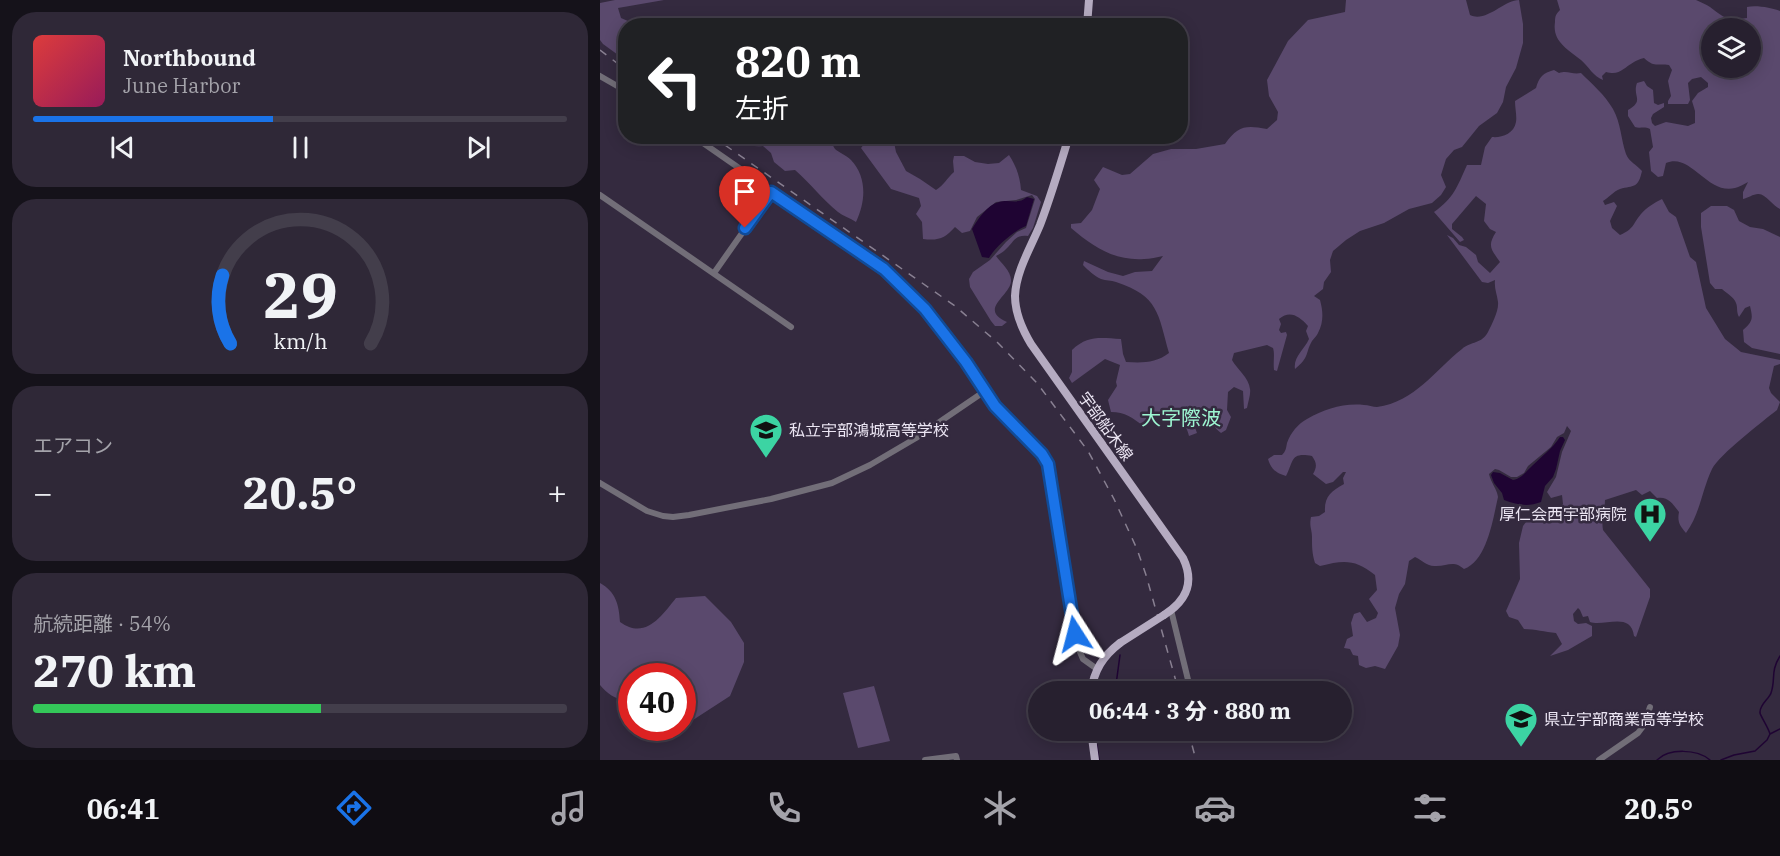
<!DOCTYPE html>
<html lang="ja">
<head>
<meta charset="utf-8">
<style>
  :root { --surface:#27202f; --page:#2f2837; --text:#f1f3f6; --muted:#a4a3aa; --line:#433e4b; --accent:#1a73e8 }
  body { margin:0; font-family:"IBM Plex Serif","Noto Sans JP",serif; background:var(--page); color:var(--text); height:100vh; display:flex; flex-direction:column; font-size:22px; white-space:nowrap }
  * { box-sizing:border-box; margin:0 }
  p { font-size:20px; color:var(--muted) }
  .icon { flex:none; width:33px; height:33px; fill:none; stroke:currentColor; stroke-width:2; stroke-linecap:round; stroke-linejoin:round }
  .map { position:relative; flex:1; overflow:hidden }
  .panel { display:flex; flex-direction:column; gap:12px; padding:12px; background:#15121a; width:600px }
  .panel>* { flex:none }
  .guide { position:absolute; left:18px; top:18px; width:570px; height:126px; border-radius:24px; box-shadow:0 3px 15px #0003,0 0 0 2px var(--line); background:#202124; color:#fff; overflow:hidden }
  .tools { position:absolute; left:1101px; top:18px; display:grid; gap:12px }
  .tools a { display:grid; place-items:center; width:60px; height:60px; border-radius:50%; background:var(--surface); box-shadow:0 3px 15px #0003,0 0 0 2px var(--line); font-size:30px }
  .speed { position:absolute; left:18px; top:663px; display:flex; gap:12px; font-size:30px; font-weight:700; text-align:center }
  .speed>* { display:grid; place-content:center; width:78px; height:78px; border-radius:50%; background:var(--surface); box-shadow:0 3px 15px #0003,0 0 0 2px var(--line); line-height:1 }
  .speed .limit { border:9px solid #d22; background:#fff; color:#111 }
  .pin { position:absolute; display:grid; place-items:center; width:51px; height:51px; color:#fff; margin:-62px -26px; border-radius:50% 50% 50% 0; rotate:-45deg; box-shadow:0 0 6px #0007 }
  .pin .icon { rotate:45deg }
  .me { position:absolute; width:66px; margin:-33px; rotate:351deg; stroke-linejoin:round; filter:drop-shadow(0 0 4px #0008) }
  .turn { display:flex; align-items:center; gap:21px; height:126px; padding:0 18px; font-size:27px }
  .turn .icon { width:78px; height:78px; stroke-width:2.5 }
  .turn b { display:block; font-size:42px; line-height:51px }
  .big { font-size:45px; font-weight:800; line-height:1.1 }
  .panel .card { flex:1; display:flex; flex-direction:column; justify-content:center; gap:9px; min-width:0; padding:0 21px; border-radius:24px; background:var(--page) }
  .panel .dial { align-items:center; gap:0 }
  .dial svg { height:156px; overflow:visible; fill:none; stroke:var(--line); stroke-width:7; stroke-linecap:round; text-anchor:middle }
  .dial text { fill:var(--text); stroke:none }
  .song { display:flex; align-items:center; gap:18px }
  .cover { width:72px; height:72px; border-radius:9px; background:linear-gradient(135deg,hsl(0 70% 55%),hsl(330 70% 35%)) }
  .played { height:6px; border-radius:3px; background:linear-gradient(90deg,var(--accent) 45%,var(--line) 45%) }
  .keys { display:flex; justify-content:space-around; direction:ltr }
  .heat { display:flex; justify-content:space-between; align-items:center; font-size:33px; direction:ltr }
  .charge { height:9px; border-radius:4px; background:linear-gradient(90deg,#34c759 54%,var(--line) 0) }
  .trip { position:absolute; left:428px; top:681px; width:324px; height:60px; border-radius:30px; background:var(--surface); box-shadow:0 3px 15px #0003,0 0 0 2px var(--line); font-weight:800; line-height:60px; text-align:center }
  .tab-bar { display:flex; height:96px; justify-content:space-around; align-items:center; background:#100d13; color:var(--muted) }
  .tab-bar .icon { width:42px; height:42px }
  .tab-bar .active { color:var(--accent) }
  .tab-bar b { font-size:27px; color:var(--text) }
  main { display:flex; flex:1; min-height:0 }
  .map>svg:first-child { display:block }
</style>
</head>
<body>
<main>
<section class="panel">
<div class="card">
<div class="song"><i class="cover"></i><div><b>Northbound</b><p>June Harbor</p></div></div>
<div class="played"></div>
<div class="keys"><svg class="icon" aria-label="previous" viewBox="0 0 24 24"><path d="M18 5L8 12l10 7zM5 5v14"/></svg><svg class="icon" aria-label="pause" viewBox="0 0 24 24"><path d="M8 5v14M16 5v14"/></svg><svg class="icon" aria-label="next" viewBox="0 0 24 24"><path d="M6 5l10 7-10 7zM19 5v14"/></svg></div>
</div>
<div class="card dial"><svg viewBox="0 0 100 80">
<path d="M14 69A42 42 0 1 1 86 69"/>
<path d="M14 69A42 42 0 0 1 10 34" stroke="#1a73e8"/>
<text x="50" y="56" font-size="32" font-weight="700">29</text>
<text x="50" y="72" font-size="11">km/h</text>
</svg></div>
<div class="card"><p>エアコン</p>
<div class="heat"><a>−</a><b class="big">20.5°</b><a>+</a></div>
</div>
<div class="card"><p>航続距離 · 54%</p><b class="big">270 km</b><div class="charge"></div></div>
</section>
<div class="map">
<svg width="1180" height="760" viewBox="0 0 1180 760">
  <rect width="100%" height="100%" fill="#342a3f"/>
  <!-- green -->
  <path fill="#5a496d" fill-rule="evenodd" d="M15,0H64L18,8L21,18L37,25L26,26L25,60L3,44L0,40V3Z
    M746,0H866L870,15C886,23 904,0 919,0L923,24V43L916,68L906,87L903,102L897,113L879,126L862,147L854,150L846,159L841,175L846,187L841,195L832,203L809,209L784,223L760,231L746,240L733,251L730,260L731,272L724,282L723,289L714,296L720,300C723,311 724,322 718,333C717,336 714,338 712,341C705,353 710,357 695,369C693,357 704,350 709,339L706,331L708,326C699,316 690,310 679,319L681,324L679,330L681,333L686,332L687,335L677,371L674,370C673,362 675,354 673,348L667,345L634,353L632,360C637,369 649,378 650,389C651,394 648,402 647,408L644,409L643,391L634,387L628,392L627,410L631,417L626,430L621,433C613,427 613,422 606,416L596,417L593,422L597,433L589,436C588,432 586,426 583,423C573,410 553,418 543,426C533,418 525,412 511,412L508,400L517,386L516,382L520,365L505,359L472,383L469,378L472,372V350C488,335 500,338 521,339L523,354L526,362C543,363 556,363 569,353C558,314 559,296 516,282C511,280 506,281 501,279C494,276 488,270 483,265L484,261L508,272L523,276L535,272L552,271L563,256C557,257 550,259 544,259C515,261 493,247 471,228V224L481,223L492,210L500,189L494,180L503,167L522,175L530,174L553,154L571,149H596L625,144C638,126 645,125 667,129L677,120L678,112L669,96L667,80L688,41L708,20L745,12Z
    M957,0H1096C1100,2 1106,4 1110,7C1125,18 1126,21 1147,18V7C1157,5 1172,8 1180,11V209C1173,206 1165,193 1158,194C1153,194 1148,198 1143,199V192L1148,182C1144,184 1139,187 1135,188C1107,195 1091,152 1066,163L1063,176L1058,177L1051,171L1049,152L1053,147L1050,129C1044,126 1040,129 1035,127L1028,116V110C1045,100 1032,97 1037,83L1044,81L1047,86L1053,90L1054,103L1058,105L1064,103V107L1053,114L1051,118L1052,123L1055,126L1066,122L1088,126L1095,123V111L1092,101L1098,93L1108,87V83L1101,77L1092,79L1088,83L1090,100L1088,104H1068V101L1071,96L1068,81L1072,70L1069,65C1056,63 1055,68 1044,58C1040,59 1037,60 1034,62C1023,68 1020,76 1006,72L1002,76L1003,80C993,76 989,67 981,60C968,49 952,42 955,22C955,16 956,14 960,10ZM1112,28H1150V68H1112Z
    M954,70L959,73C968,70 972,75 981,73C992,84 1005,95 1013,109C1021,123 1021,140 1026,154C1029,162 1037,165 1042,171C1038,189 1034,185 1020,189C1014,191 1008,198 1003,201L1005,205L1014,202L1017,206L1010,221L1012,228L1020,235C1034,229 1032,225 1041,214C1047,207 1054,203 1062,199L1069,212L1076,217L1090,257L1096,262L1106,308L1125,339L1141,352L1180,360V364L1174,366L1169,388L1171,393L1180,402L1177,410C1162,422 1120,454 1112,469C1102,490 1100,514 1086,533C1080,526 1077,522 1079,512C1073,504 1068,496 1057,498L1050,491L1042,495L1036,490L1005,500C1005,511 1001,519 1003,530L1050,589V597L1036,637L1034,636C1031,611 1004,627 990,622L988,616L983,617L980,610L978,608L973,614L974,621L978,624L986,623L992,626V636L968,650L950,656L962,644L956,633C945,632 935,629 924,629L918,620L909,617L906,611L920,579L919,543L923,526L931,515L940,507L948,512H956L963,504L962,495L951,498L947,492L956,477L962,452L971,431L967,426L964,433L957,437L951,447L928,466L924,473L917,477H911L899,470L895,469L889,474C891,483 897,489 898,497C893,519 887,561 864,569C853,559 847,567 834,566C827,566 822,560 815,557L809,561L805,584L799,594L795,608L800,635L798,646L785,669L775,666L766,668L759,665L758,656L753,655L750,649L744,648L747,639L753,636L751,623L754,614L760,612L767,622L776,618L778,613L769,599L777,590L775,575C755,559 744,560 720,566L715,563C712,553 712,547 712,537C712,529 709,527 711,517L719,516L725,512C724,497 731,491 744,484L743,478L746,472H743L733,482L726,484L713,474C717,467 717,463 712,456C690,452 694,461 686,476C676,473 671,469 668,459L674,455H682C686,451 686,448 687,443C691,432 698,424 707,419C725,409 743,403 764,405C768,405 773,407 777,407C815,402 835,370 862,349C871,341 882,344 888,332C892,324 899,311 898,302C897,294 894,288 895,280L888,283L882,282L847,235L853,238L859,245L866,247L876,255L878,262L890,273L900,262C891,249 887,246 896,232L890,229L884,221L886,204L876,196L852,224V229L862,237L864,240L860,242L834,212C854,198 857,187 867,165H881L885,147L892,137C901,138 914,134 916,122C917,116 915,108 915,101L936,88C939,77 943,73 954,70Z
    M131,137H228C231,140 232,145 235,149C240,153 246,155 251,160C267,177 266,201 256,222C250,218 243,216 238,212C222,199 210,183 195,170L185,171L174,162L171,153L163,146C150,147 142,144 131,137Z
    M267,137H293L296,152L306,171L320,179L336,190C344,185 347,178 354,172L353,161L354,156H364L375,162L388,164L399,163L409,155C416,166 420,176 421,190L437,196L441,202L433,228L428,236C414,234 414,243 404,251C402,253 399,254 396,256C401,263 411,271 411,280C412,295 377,309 407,322L402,326H395L391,321L370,287L369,279L373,272L390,260L406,242L417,232L426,228L435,199L432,195L416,200L396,202L377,217L370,231L362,233L355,227C345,238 339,241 323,239L322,222L316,214L321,206L319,198L291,189L261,148L265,143Z
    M1111,206H1127L1134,210L1139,221L1150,227L1163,229L1180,237V354L1152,348L1144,342L1143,330C1153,321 1153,319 1150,306L1145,308L1139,317C1136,311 1138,308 1136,303C1134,297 1126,293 1122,289H1115L1110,283L1101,227V213Z
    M0,583C16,592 19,605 20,622C45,640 61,617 76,598L105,596L131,622L144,643V662L130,696L93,720L83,707L82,676H32L31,699C19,702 8,695 0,685Z
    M274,686L290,741L258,748L243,693Z"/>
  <!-- water -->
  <path fill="#1f0433" d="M427,197L434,199L426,226C414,231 395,247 389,258L382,257L372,229C378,219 387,205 399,202C410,199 418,205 427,197Z
    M960,437H963L965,440L960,451L956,469L953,477L945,486L941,502C928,507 917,505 904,500L902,493L894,483L891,475L893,472L900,473L913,480C923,478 925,472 932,466C942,456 952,449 960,437Z"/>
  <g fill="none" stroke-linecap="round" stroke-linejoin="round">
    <!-- stream -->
    <path stroke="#1f0433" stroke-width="1.5" d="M515,692L520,655
      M1170,734C1168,727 1161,717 1160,713C1159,705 1169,699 1171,693C1176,679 1170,672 1180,656
      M496,740L497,735L500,730
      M497,745L499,760
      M1057,760C1069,748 1097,749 1110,760
      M1121,760L1134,755L1155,751L1167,740L1170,734L1180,729"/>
    <!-- tertiary -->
    <path stroke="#726e78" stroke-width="6" d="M0,76L26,91
      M93,136L284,269L334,321L366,362L395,406L445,458L449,471L477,645L483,659L497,669
      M0,195L191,327
      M114,273L171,192
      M0,483L47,511L63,516L73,517L89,515L171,499L232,483L270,465L316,438L385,391
      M571,610L591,692
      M325,760L356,756L357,760
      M999,760L1038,733L1044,725L1050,707"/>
    <!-- primary -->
    <path stroke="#b5abc1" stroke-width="8" d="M487,26L489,0
      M469,136C460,166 451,196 440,225C431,247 416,271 415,296C415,314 422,329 431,344L583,558C595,583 586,601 564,615
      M491,692C494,670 503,656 520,643
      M491,730L495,760"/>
    <!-- rail -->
    <path stroke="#898092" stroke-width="1.5" stroke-dasharray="8 8" stroke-linecap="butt" d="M0,50L26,70
      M112,136L355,306L398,343L437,383L488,451L514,499L537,549L546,575L579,692
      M588,730L596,760"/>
    <!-- primary-bridge -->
    <path stroke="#b5abc1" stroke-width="8" d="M520,643L564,615"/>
  </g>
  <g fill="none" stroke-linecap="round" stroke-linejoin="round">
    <!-- route casing -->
    <g stroke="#114b97" stroke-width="15">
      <path id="route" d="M145,228L171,192L284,269L325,309L366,362L395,406L442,454L448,464L475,634"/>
    </g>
    <!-- route -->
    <use href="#route" stroke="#1a73e8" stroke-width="10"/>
  </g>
  <!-- icons -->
  <defs>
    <g id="school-pin" transform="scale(1.725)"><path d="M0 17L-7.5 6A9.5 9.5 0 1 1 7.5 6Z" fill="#3cd4a3" stroke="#342a3f"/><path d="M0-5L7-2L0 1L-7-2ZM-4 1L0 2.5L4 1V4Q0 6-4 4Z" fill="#111"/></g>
    <g id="hospital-pin" transform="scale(1.725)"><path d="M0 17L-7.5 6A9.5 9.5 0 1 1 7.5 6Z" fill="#3cd4a3" stroke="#342a3f"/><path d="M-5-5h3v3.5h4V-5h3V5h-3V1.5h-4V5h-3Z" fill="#111"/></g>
  </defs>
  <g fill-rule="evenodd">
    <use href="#school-pin" x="166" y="430"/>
    <use href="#hospital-pin" x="1050" y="514"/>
    <use href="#school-pin" x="921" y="719"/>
  </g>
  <g text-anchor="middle" stroke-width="5" stroke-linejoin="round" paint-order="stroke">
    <!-- street labels -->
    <g font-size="16" fill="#ebe5f3" stroke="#342a3f">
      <text transform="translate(506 426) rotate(54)" y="6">宇部船木線</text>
    </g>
    <!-- poi labels -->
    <g font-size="16" fill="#ebe5f3" stroke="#342a3f" text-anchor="start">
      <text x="189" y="436">私立宇部鴻城高等学校</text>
      <text x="1027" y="520" text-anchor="end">厚仁会西宇部病院</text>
      <text x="944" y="725">県立宇部商業高等学校</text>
    </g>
    <!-- quarter labels -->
    <g font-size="20" fill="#9df6d2" stroke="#342a3f">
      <text x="581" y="425">大字際波</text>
    </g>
  </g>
</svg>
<div class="tools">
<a><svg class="icon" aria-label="layers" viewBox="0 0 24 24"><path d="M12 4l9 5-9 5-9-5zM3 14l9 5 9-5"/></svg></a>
</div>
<div class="speed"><div class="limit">40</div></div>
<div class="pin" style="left:145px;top:228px;background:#d93025"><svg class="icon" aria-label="arrive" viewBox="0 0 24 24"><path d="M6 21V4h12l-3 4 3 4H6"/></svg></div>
<svg class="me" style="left:475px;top:634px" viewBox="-20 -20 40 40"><path d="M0-17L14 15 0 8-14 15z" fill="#1a73e8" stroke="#fff" stroke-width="4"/></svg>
<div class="trip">06:44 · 3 分 · 880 m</div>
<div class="guide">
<div class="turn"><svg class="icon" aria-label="left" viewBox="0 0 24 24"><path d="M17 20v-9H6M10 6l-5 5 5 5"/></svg><div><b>820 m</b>左折</div></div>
</div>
</div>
</main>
<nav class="tab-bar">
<b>06:41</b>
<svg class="icon active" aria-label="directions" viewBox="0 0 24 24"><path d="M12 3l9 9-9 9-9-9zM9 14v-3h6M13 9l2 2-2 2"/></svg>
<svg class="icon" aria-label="music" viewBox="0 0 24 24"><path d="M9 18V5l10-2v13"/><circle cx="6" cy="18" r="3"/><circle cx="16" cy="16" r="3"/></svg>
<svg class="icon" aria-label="phone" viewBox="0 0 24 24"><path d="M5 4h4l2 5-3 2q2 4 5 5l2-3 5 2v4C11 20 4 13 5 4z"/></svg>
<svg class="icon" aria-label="climate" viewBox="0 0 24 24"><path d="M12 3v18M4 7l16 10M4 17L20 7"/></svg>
<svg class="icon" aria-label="car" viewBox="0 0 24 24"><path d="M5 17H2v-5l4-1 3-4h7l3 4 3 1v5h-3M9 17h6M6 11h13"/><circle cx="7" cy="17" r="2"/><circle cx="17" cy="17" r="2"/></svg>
<svg class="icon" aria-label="filters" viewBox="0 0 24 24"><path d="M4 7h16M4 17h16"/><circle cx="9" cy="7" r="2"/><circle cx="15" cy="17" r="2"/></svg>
<b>20.5°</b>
</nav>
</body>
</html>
